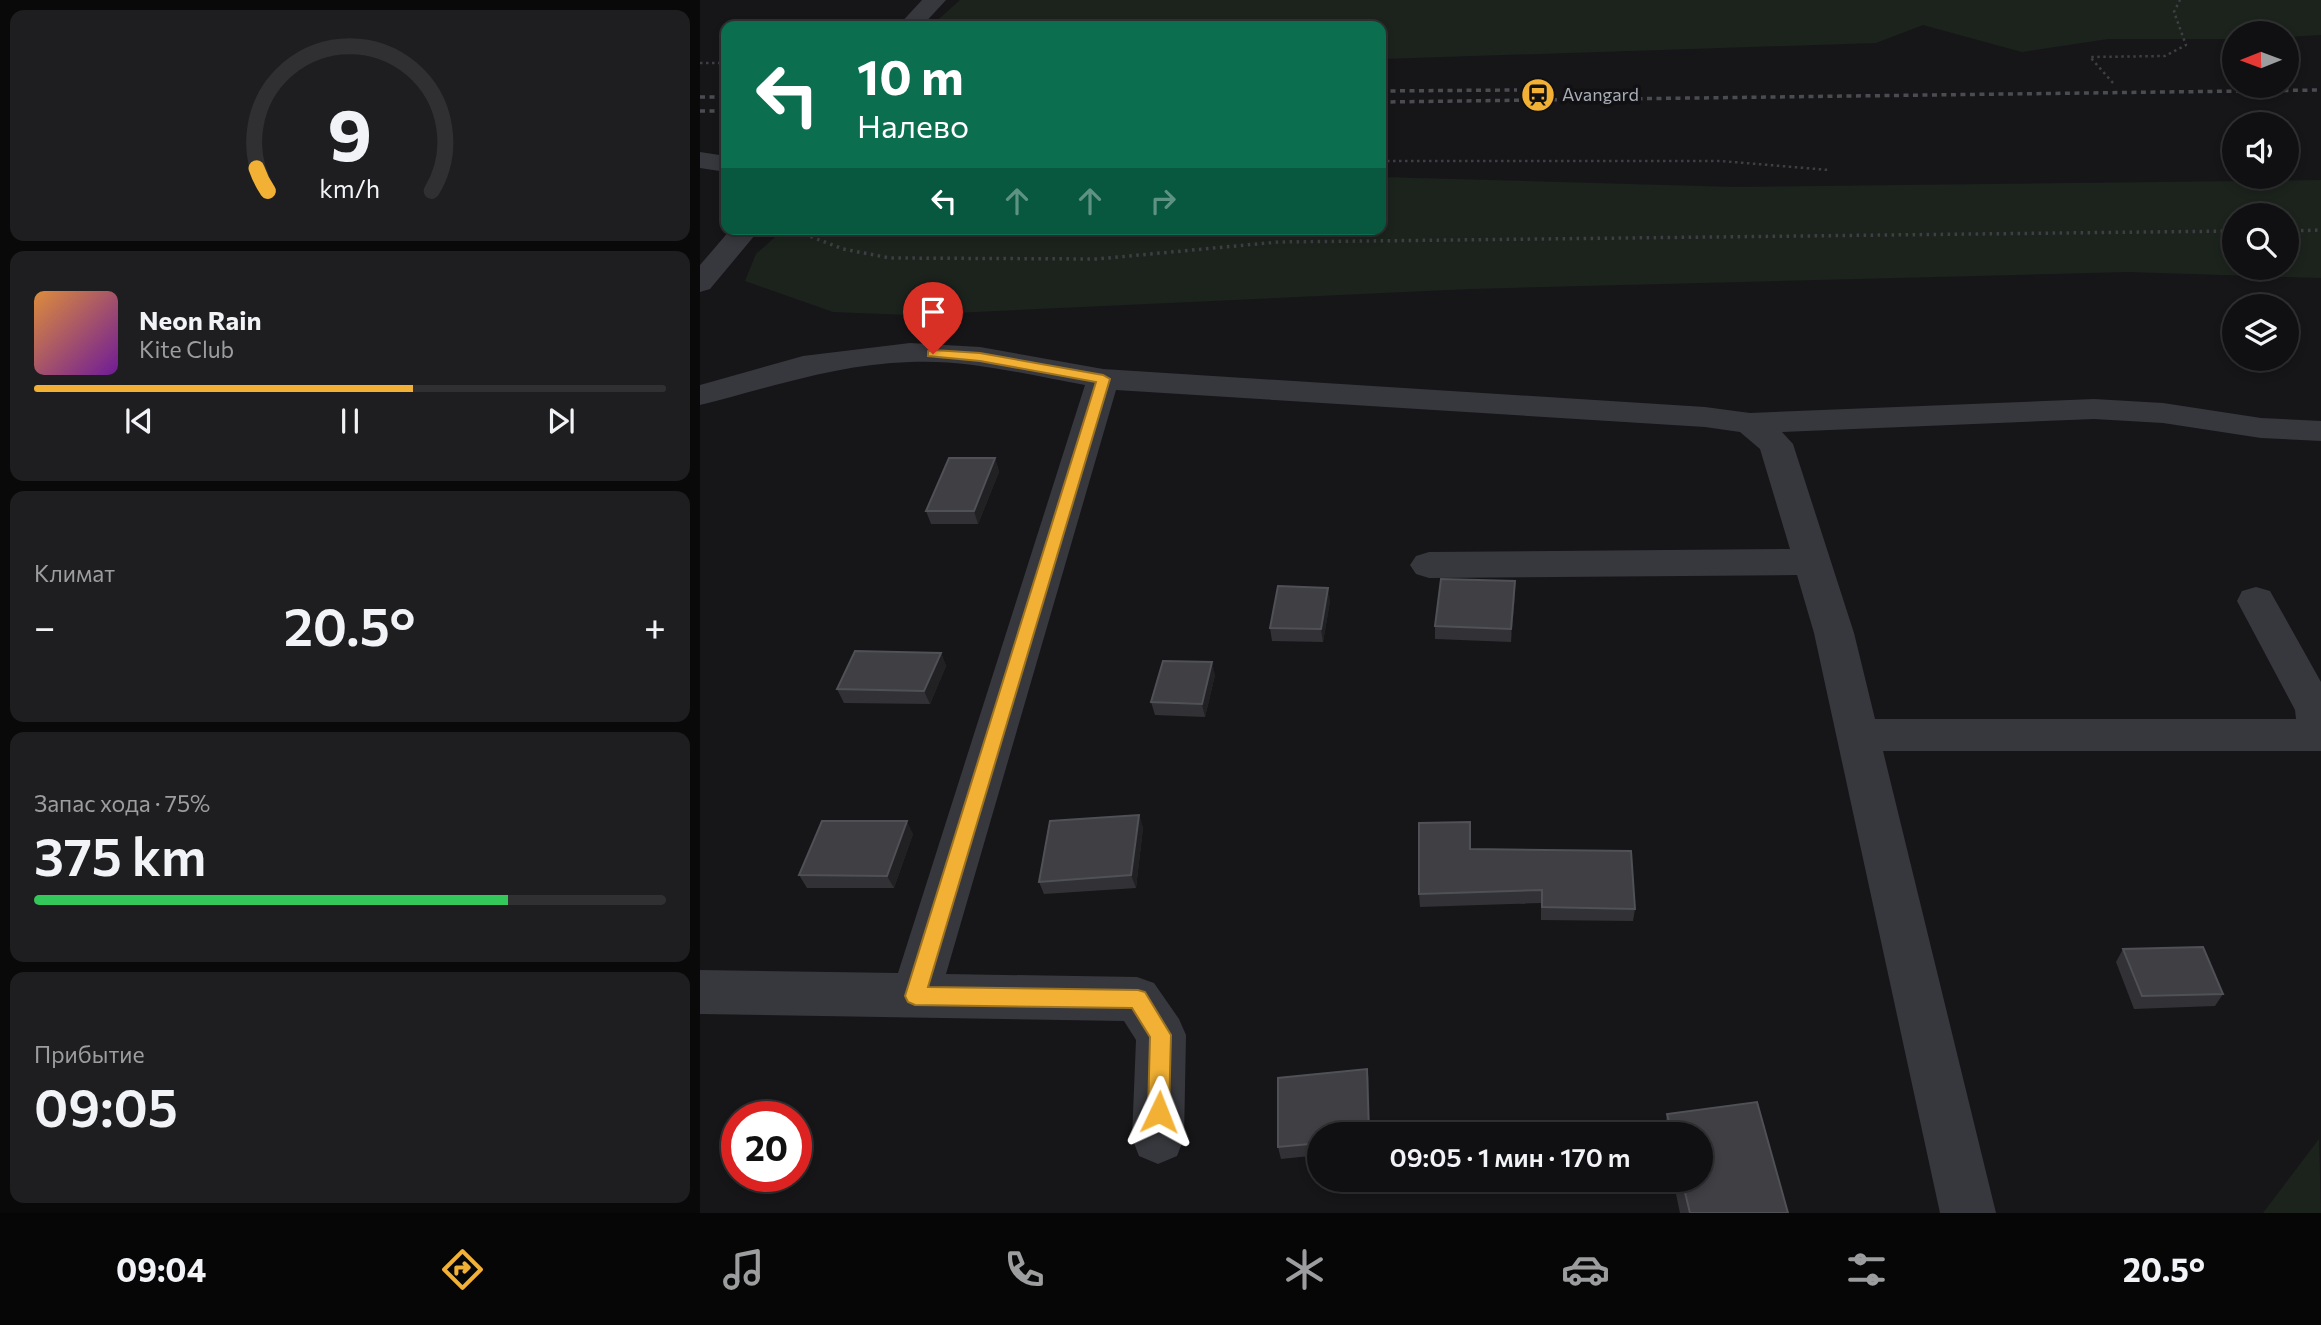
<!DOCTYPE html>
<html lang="ru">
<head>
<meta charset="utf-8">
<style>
  :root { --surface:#101012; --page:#1e1e20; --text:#f1f3f6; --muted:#9c9d9f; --line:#303032; --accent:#f2b134 }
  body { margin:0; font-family:Commissioner,sans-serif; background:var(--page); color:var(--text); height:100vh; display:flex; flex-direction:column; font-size:26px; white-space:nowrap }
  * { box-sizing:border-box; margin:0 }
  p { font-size:23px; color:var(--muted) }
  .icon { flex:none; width:38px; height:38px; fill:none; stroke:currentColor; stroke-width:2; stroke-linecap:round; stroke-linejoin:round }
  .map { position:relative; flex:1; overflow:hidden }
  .sheet { display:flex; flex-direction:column; gap:10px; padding:10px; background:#09090a; width:700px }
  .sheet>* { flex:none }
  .guide { position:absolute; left:21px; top:21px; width:665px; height:214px; border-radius:14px; box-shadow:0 4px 10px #0003,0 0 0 2px var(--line); background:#0b6e4f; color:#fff; overflow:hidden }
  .needle { width:46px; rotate:269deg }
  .tools { position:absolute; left:1522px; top:21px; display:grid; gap:14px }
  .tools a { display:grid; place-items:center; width:77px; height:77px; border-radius:50%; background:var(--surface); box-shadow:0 4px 10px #0003,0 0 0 2px var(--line); font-size:35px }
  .speed { position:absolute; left:21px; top:1101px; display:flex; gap:14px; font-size:35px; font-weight:700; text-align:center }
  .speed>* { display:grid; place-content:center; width:91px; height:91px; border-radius:50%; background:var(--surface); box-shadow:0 4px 10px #0003,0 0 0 2px var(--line); line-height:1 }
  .speed .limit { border:10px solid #d22; background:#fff; color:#111 }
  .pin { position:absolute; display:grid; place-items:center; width:60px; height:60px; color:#fff; margin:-72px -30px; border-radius:50% 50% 50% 0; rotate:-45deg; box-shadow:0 0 7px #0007 }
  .pin .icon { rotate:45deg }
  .me { position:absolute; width:77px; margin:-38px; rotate:2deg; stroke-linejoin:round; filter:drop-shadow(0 0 5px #0008) }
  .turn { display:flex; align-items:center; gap:24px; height:147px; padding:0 21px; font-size:32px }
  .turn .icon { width:91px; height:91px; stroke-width:2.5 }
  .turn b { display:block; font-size:49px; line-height:60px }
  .lanes { display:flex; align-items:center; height:66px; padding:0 21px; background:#0003; justify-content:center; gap:35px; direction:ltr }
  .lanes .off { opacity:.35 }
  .big { font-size:52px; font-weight:600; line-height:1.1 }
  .sheet .widget { flex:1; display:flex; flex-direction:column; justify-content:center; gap:10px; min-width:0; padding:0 24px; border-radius:14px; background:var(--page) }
  .sheet .dial { align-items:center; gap:0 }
  .dial svg { height:182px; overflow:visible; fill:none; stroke:var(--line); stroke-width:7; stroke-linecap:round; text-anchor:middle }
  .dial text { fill:var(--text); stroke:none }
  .song { display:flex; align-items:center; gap:21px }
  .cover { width:84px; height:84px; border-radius:10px; background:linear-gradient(135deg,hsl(30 70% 55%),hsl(280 70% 35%)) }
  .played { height:7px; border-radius:4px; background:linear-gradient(90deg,var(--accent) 60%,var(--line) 60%) }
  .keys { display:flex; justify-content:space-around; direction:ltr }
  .heat { display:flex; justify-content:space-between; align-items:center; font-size:38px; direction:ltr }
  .charge { height:10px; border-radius:5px; background:linear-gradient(90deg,#34c759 75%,var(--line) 0) }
  .trip { position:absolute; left:607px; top:1122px; width:406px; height:70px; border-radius:35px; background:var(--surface); box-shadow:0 4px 10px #0003,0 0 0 2px var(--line); font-weight:600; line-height:70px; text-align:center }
  .menu { display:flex; height:112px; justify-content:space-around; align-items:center; background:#060607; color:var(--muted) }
  .menu .icon { width:49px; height:49px }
  .menu .on { color:var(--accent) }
  .menu b { font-size:32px; color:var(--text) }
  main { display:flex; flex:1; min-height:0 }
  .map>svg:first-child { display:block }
</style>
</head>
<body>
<main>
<section class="sheet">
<div class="widget dial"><svg viewBox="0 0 100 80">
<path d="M14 69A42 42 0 1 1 86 69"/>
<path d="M14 69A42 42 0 0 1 9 59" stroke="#f2b134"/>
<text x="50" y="56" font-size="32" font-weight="700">9</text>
<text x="50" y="72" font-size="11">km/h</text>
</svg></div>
<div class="widget">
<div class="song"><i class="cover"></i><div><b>Neon Rain</b><p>Kite Club</p></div></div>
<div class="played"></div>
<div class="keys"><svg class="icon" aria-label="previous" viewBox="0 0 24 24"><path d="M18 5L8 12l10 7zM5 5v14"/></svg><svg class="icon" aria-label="pause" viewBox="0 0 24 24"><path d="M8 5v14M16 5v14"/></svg><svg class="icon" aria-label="next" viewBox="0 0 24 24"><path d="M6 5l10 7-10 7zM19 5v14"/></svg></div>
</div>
<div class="widget"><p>Климат</p>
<div class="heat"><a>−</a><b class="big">20.5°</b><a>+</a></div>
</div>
<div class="widget"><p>Запас хода · 75%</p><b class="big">375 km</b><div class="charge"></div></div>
<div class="widget"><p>Прибытие</p><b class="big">09:05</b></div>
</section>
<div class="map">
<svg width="1621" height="1213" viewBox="0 0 1621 1213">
  <rect width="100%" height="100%" fill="#161618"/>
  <!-- green -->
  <path fill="#1c231d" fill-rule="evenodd" d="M260,0H1621V35L1587,37V33H1535V39H1408L1322,52L1223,25L1176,43L681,59V26H231Z
    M681,177L1034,187L1621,180V278L1427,272L769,289L209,315L133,312L45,281L56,254L84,229H681ZM1535,215H1587V268H1535Z
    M1619,1139L1621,1213H1563Z"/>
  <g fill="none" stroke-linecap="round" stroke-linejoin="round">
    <!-- path-far1 -->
    <path stroke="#3d3f44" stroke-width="2.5" stroke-dasharray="2.5 3.5" stroke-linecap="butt" d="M0,63H26
      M1413,83L1390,57L1465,56L1486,45L1474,12L1480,0
      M681,161H1021L1129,170"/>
    <!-- path -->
    <path stroke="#3d3f44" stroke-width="3.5" stroke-dasharray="2.5 4.5" stroke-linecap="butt" d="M91,229L143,249L190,258L397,259L578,242L1535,231
      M1587,231L1621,230"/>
    <!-- minor -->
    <path fill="#37383d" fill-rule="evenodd" d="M222,0H246L222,26H198Z
      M0,152L26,156V172L0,168Z
      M31,229H60L10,289L0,292V265Z
      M210,343L280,347L403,369L1005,407L1050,413L1394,399L1463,403L1561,418L1621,421V441L1561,438L1463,423L1394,419L1082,432L1093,444L1154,633L1175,719H1596L1595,710L1537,601L1542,591L1556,587L1570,591L1621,682V751H1183L1296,1213H1240L1114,633L1097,575L729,578L716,574L710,565L716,556L729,552L1090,549L1060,449L1040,432L1005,427L416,390L246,974L437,977L454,983L479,1019L486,1035L484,1138L477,1156L458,1164L439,1156L432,1138L436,1040L424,1021L0,1014V970L198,973L385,385C328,375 268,359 210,362C137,364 69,388 0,405V385L103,356Z"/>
    <!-- rail -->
    <path stroke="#4a4c52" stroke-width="3.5" stroke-dasharray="5 4.5" stroke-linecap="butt" d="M681,91L817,90
      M0,97H26
      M681,102L1621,90
      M0,111H26"/>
  </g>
  <!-- wall -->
  <path fill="#323236" d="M295,458L299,472L278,524H231L226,511Z
    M815,594L811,642L735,639V626Z
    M630,601L623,642L572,641L570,628Z
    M241,653L246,666L230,704L144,703L137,689Z
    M515,675L505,717L455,715L451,702Z
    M439,815L443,828L436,888L344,894L339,882Z
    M213,834L194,888H107L99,875Z
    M771,849L935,909L933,921L841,920V903L720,907L719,894Z
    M1423,949L1523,994L1515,1006L1434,1009L1416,962Z
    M667,1069L669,1081L620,1134V1155L581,1159L578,1147Z
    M1057,1102L1088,1213H980L973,1180H1001V1134H964L967,1114Z"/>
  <!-- shaded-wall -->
  <path fill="#212124" d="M295,458L299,472L278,524L274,511Z
    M815,581V594L811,642V629Z
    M628,588L630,601L623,642L621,629Z
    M241,653L246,666L230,704L224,691Z
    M512,662L515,675L505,717L502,704Z
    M439,815L443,828L436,888L431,875Z
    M207,821L213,834L194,888L187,876Z
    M667,1069L669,1081L670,1134H669Z"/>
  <!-- building -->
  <path fill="#3f3f44" stroke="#4f5156" stroke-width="2" d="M249,458H295L274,511H226Z
    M741,579L815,581L811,629L735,626Z
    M578,586L628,588L621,629L570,628Z
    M155,651L241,653L224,691L137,689Z
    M463,661L512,662L502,704L451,702Z
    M439,815L431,875L339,882L350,821Z
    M122,821H207L187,876L99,875Z
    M770,822V849L931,851L935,909L842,907V890L719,894V823Z
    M1503,947L1523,994L1442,996L1423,949Z
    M667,1069L669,1134H620V1143L578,1147V1078Z
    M1057,1102L1088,1213H990L982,1180H1001V1134H972L967,1114Z"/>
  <!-- route -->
  <path fill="#f2b134" stroke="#9d7322" stroke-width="2" d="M233,350L280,353L403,375L410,379L228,987L438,990L445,992L471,1035L469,1112L466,1119L459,1122L451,1119L448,1112L450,1037L432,1008L215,1005L208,1002L205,996L396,382L280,361L228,356V351Z"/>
  <!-- icons -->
  <defs>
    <g id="station-disc" transform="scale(1.75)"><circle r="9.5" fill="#f2b134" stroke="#111113"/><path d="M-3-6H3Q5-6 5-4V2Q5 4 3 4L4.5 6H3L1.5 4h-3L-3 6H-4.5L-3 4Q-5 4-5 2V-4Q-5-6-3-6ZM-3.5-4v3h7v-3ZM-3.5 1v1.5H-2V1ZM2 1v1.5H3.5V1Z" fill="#111"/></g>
  </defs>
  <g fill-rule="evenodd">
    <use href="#station-disc" x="838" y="95"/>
  </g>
  <g text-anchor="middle" stroke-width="7" stroke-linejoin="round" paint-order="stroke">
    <!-- far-poi labels -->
    <g font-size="18" fill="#a8adb8" stroke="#111113" text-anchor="start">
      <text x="862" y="101">Avangard</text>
    </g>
  </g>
</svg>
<div class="tools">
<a><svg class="needle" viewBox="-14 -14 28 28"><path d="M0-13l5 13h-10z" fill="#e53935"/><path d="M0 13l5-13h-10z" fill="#9c9d9f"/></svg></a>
<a><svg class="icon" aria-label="sound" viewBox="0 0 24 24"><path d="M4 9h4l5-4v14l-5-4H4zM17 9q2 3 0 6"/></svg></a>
<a><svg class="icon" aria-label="search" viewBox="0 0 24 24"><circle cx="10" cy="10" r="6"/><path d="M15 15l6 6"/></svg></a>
<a><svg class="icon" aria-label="layers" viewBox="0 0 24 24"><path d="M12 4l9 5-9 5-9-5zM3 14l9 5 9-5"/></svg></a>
</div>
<div class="speed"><div class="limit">20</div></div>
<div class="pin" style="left:233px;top:354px;background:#d93025"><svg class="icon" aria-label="arrive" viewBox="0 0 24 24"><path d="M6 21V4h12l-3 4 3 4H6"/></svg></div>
<svg class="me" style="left:459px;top:1112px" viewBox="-20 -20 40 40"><path d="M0-17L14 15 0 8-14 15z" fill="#f2b134" stroke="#fff" stroke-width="4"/></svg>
<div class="trip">09:05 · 1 мин · 170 m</div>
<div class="guide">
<div class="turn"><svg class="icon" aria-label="left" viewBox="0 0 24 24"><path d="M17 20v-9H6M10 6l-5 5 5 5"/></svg><div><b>10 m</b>Налево</div></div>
<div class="lanes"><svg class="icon" aria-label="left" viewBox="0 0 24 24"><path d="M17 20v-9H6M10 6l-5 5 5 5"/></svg><svg class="icon off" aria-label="ahead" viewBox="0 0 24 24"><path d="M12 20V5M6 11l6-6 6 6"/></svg><svg class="icon off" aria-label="ahead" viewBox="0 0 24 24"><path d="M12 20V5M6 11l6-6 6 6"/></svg><svg class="icon off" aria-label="right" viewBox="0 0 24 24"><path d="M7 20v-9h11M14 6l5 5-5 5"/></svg></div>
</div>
</div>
</main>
<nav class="menu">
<b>09:04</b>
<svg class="icon on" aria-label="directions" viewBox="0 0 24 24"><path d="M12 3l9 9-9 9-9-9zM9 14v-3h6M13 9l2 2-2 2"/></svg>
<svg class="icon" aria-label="music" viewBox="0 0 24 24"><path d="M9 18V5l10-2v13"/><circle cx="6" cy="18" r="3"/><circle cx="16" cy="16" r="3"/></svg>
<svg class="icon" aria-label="phone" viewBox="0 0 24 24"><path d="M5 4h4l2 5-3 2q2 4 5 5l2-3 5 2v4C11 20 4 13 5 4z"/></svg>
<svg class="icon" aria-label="climate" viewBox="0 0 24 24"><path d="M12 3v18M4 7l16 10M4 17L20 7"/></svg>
<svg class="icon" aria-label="car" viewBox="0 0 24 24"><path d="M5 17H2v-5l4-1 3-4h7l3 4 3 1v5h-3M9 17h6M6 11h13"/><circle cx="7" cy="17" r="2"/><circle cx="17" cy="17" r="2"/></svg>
<svg class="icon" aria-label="filters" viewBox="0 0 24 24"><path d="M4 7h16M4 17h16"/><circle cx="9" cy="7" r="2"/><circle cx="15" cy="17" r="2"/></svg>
<b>20.5°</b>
</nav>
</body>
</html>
